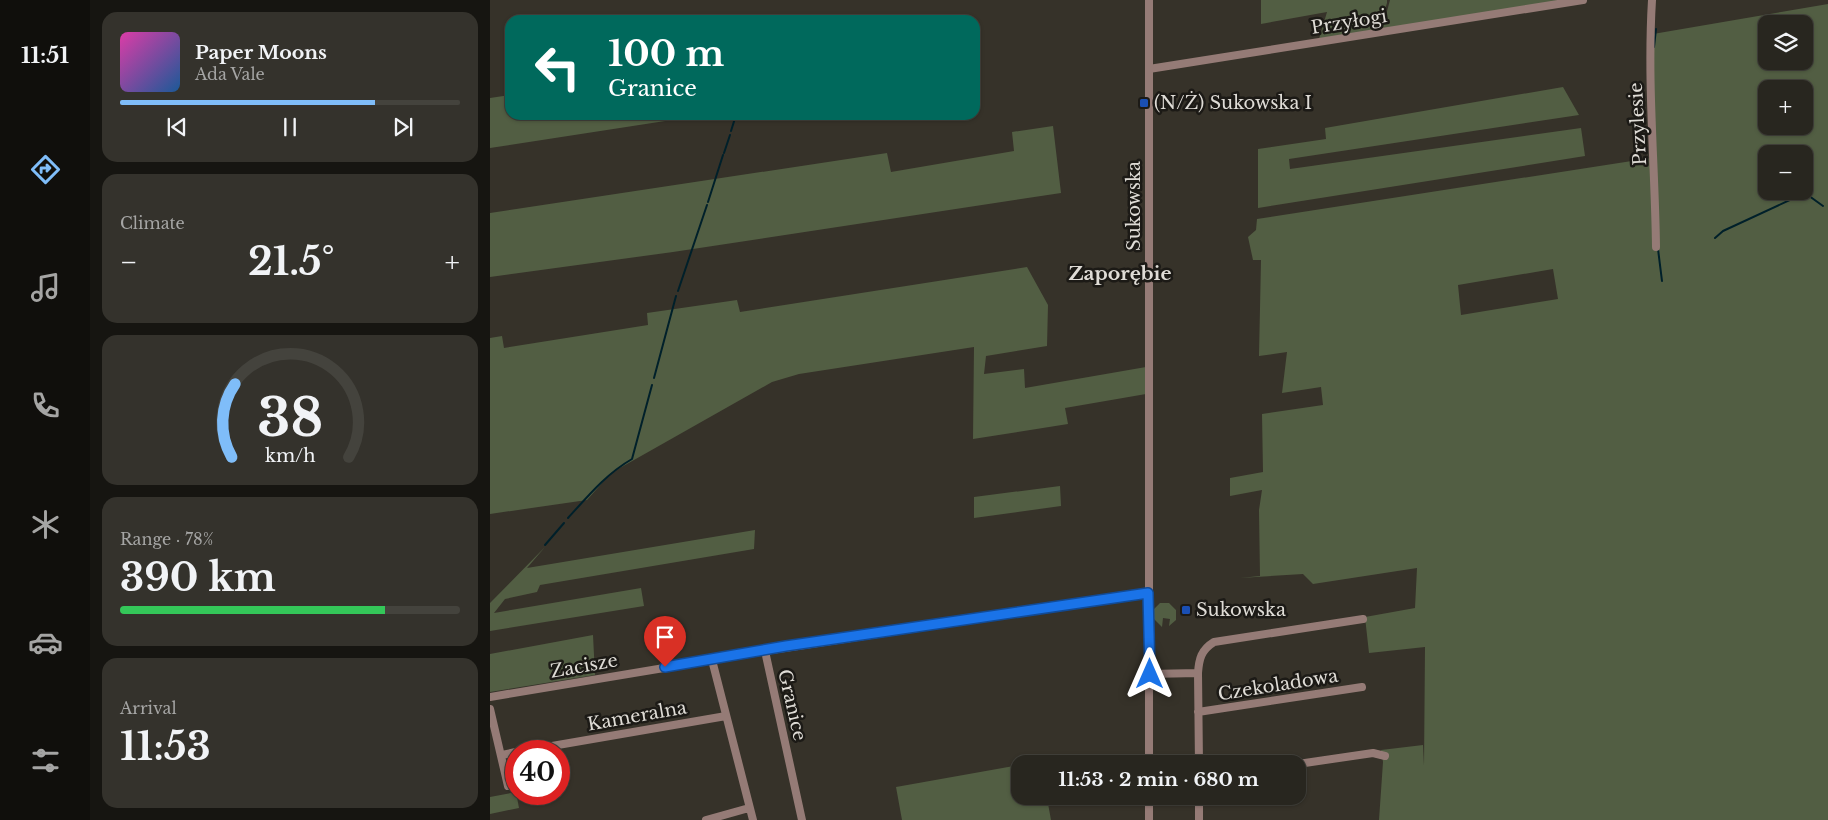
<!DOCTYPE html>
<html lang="en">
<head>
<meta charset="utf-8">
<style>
  :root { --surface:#28261f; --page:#34322c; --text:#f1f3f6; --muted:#a5a5a4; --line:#44433d; --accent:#7fbdf9 }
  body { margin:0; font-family:"Libre Baskerville",serif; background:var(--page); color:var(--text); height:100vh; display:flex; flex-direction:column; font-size:19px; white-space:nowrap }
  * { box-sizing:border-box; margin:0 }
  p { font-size:16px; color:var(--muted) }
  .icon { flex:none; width:28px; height:28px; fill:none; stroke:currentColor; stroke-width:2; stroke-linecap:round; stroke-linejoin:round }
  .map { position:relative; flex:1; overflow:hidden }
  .details { display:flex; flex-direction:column; gap:12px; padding:12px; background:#161511; width:400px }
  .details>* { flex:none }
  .banner { position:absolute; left:15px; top:15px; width:475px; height:105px; border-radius:15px; box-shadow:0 1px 4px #0004,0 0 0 1px var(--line); background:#00695c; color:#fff; overflow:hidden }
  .controls { position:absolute; left:1268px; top:15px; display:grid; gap:10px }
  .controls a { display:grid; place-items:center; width:55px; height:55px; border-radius:10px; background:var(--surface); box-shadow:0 1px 4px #0004,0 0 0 1px var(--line); font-size:25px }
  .speed { position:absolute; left:15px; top:740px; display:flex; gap:10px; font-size:25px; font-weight:700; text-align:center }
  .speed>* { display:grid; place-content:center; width:65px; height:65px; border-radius:50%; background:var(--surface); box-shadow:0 1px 4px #0004,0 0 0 1px var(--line); line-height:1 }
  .speed .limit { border:8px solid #d22; background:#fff; color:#111 }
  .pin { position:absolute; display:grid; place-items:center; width:42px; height:42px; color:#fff; margin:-51px -21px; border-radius:50% 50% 50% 0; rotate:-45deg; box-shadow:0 0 5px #0007 }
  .pin .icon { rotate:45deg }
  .me { position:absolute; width:55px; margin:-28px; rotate:0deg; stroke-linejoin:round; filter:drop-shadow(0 0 4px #0008) }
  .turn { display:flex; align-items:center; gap:18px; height:105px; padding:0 20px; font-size:22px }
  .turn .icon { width:65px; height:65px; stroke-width:2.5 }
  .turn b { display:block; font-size:35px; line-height:42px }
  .big { font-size:38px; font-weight:700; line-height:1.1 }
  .details .widget { flex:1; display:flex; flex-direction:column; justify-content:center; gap:8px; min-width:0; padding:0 18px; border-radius:15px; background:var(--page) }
  .details .dial { align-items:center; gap:0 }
  .dial svg { height:130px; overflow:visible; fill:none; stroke:var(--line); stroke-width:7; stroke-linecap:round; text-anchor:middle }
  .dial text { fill:var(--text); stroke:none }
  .song { display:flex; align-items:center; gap:15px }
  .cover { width:60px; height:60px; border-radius:8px; background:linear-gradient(135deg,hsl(320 70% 55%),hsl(210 70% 35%)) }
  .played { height:5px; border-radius:2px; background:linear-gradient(90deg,var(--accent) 75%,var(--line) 75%) }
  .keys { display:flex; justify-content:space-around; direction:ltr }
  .heat { display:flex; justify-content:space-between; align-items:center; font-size:28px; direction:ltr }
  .charge { height:8px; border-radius:4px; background:linear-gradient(90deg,#34c759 78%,var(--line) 0) }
  .trip { position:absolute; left:521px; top:755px; width:295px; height:50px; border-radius:15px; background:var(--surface); box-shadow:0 1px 4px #0004,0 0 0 1px var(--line); font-weight:700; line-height:50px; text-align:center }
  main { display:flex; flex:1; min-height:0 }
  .tab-bar { display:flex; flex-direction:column; width:90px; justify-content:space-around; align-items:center; background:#100f0c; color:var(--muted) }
  .tab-bar .icon { width:35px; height:35px }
  .tab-bar .on { color:var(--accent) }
  .tab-bar b { font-size:22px; color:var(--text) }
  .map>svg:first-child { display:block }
</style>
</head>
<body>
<main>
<nav class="tab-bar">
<b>11:51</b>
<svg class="icon on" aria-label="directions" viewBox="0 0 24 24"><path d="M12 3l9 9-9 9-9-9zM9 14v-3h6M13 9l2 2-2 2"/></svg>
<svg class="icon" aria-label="music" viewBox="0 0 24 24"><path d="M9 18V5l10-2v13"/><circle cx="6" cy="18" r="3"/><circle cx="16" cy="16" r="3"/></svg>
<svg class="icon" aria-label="phone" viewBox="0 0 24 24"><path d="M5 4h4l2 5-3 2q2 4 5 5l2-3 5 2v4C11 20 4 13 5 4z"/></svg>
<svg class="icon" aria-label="climate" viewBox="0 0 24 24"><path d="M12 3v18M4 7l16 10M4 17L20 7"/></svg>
<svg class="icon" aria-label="car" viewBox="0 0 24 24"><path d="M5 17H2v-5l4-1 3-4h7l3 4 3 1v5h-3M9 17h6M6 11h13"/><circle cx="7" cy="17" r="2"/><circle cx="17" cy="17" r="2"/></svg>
<svg class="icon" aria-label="filters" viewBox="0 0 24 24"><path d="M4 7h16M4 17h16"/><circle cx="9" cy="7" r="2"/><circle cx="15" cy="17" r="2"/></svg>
</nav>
<section class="details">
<div class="widget">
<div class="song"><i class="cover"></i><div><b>Paper Moons</b><p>Ada Vale</p></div></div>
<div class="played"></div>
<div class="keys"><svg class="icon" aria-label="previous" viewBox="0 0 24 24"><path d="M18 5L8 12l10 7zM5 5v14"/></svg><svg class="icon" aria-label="pause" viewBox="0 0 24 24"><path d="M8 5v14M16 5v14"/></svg><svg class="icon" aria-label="next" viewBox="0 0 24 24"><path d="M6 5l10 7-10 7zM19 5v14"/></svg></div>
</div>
<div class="widget"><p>Climate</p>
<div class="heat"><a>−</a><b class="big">21.5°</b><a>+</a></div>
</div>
<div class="widget dial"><svg viewBox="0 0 100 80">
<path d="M14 69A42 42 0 1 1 86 69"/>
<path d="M14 69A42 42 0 0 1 16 24" stroke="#7fbdf9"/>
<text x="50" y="56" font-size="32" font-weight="700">38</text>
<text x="50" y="72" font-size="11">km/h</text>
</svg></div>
<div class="widget"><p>Range · 78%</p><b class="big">390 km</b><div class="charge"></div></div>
<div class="widget"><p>Arrival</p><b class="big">11:53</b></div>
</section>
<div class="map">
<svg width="1338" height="820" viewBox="0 0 1338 820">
  <rect width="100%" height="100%" fill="#363229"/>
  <!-- green -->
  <path fill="#525e43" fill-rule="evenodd" d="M771,0H897V3L888,31L829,39L837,12L771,24Z
    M900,0H1079L892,30Z
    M1338,4V820H889L893,762L891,750L933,745L934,766L935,647L879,653L875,617L925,608L927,568L823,584L813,574L750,578L770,576L769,510L772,490L740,496V478L773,472L772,414L833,405L831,387L792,393L797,352L769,356L771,260H763L758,237L766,230L767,219L1161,158L1163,34ZM1276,24H1314V61H1276ZM1276,89H1314V126H1276ZM1276,154H1314V191H1276ZM1063,269L1068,299L971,315L968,285Z
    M1073,87L1089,115L799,159L800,169L1091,128L1095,156L768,208V149L836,139L835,128Z
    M20,95V115H214L0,148V98Z
    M563,126L571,193L183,252L0,277V213L397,153L401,172L524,151L522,132Z
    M537,267L558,305L557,346L496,356L494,374L534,369L535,388L656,367V394L575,408L578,424L483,439L484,347L309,374L282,382L121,473L97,500L0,514V338L12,336L14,348L158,325L157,313L247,300L250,312Z
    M570,486L571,506L484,518V497Z
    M265,530L264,549L50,585L47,592L15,599L4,613L151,588L154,606L0,631V603L55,547L37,568Z
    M670,603H679L686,610V620L679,626L680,619L673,618L672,627L663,618L664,609Z
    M103,635L105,675L0,692V654Z
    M530,765V796H566L557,798L561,820H412L406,787Z
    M26,792L29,808L0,814V797Z"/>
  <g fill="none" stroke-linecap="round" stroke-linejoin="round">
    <!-- stream -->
    <path stroke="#00202a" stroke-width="2" d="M1164,47L1166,29
      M241,131L246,115
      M234,153L240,135
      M218,202L233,155
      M1225,238L1233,231L1315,193L1333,206
      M1168,249L1172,281
      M188,291L217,205
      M164,378L186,296
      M78,518C98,496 116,474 142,459L162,385
      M55,545L74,523"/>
    <!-- minor -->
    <path stroke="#957b76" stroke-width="8" d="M659,0V764
      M1162,0C1157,83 1165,165 1166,247
      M659,69L1093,0
      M659,674L708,673
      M0,697L222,660
      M0,709L18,786
      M708,712L872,687
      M33,751L236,716
      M12,755L26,752
      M709,764L708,673C709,659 711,650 724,642L873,619
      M808,764L883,753L895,756
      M216,820L259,808
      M263,820L222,660L275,651
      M312,820L275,651L658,593
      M659,820V796
      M709,820V796"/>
  </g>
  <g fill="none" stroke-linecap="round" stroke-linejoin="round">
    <!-- route casing -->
    <g stroke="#114b97" stroke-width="12">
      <path id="route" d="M175,667L296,646L658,593L660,674"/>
    </g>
    <!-- route -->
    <use href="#route" stroke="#1a73e8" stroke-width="9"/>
  </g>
  <!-- markers -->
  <g fill="#1a4fb4" stroke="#1c1a16" stroke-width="2">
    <rect x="649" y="98" width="10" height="10" rx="2.5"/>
    <rect x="691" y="605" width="10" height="10" rx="2.5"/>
  </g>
  <g text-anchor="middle" stroke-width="5" stroke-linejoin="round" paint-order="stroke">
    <!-- street labels -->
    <g font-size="18" fill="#dfdcd6" stroke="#1c1a16">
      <text transform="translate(859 22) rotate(-9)" y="6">Przyłogi</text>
      <text transform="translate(1148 124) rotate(-93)" y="6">Przylesie</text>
      <text transform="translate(644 206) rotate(-90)" y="6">Sukowska</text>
      <text transform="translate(94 666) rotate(-10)" y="6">Zacisze</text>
      <text transform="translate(788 685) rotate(-9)" y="6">Czekoladowa</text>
      <text transform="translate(302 705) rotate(77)" y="6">Granice</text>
      <text transform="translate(147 716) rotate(-10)" y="6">Kameralna</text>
    </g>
    <!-- poi labels -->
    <g font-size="18" fill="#dfdcd6" stroke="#1c1a16" text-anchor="start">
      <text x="664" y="109">(N/Ż) Sukowska I</text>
      <text x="706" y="616">Sukowska</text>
    </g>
    <!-- neighbourhood labels -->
    <g font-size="19" font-weight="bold" fill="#dfdcd6" stroke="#1c1a16">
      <text x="630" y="280">Zaporębie</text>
    </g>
  </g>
</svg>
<div class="controls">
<a><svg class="icon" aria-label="layers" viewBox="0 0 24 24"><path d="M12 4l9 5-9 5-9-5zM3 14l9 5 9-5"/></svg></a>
<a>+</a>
<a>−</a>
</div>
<div class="speed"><div class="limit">40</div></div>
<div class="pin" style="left:175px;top:667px;background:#d93025"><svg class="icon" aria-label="arrive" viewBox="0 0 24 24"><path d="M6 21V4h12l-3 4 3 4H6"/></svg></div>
<svg class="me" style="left:660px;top:674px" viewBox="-20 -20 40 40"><path d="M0-17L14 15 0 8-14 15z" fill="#1a73e8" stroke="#fff" stroke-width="4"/></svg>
<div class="trip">11:53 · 2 min · 680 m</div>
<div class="banner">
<div class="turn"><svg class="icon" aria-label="left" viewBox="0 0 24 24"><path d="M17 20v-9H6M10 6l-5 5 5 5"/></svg><div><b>100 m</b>Granice</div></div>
</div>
</div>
</main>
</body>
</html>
